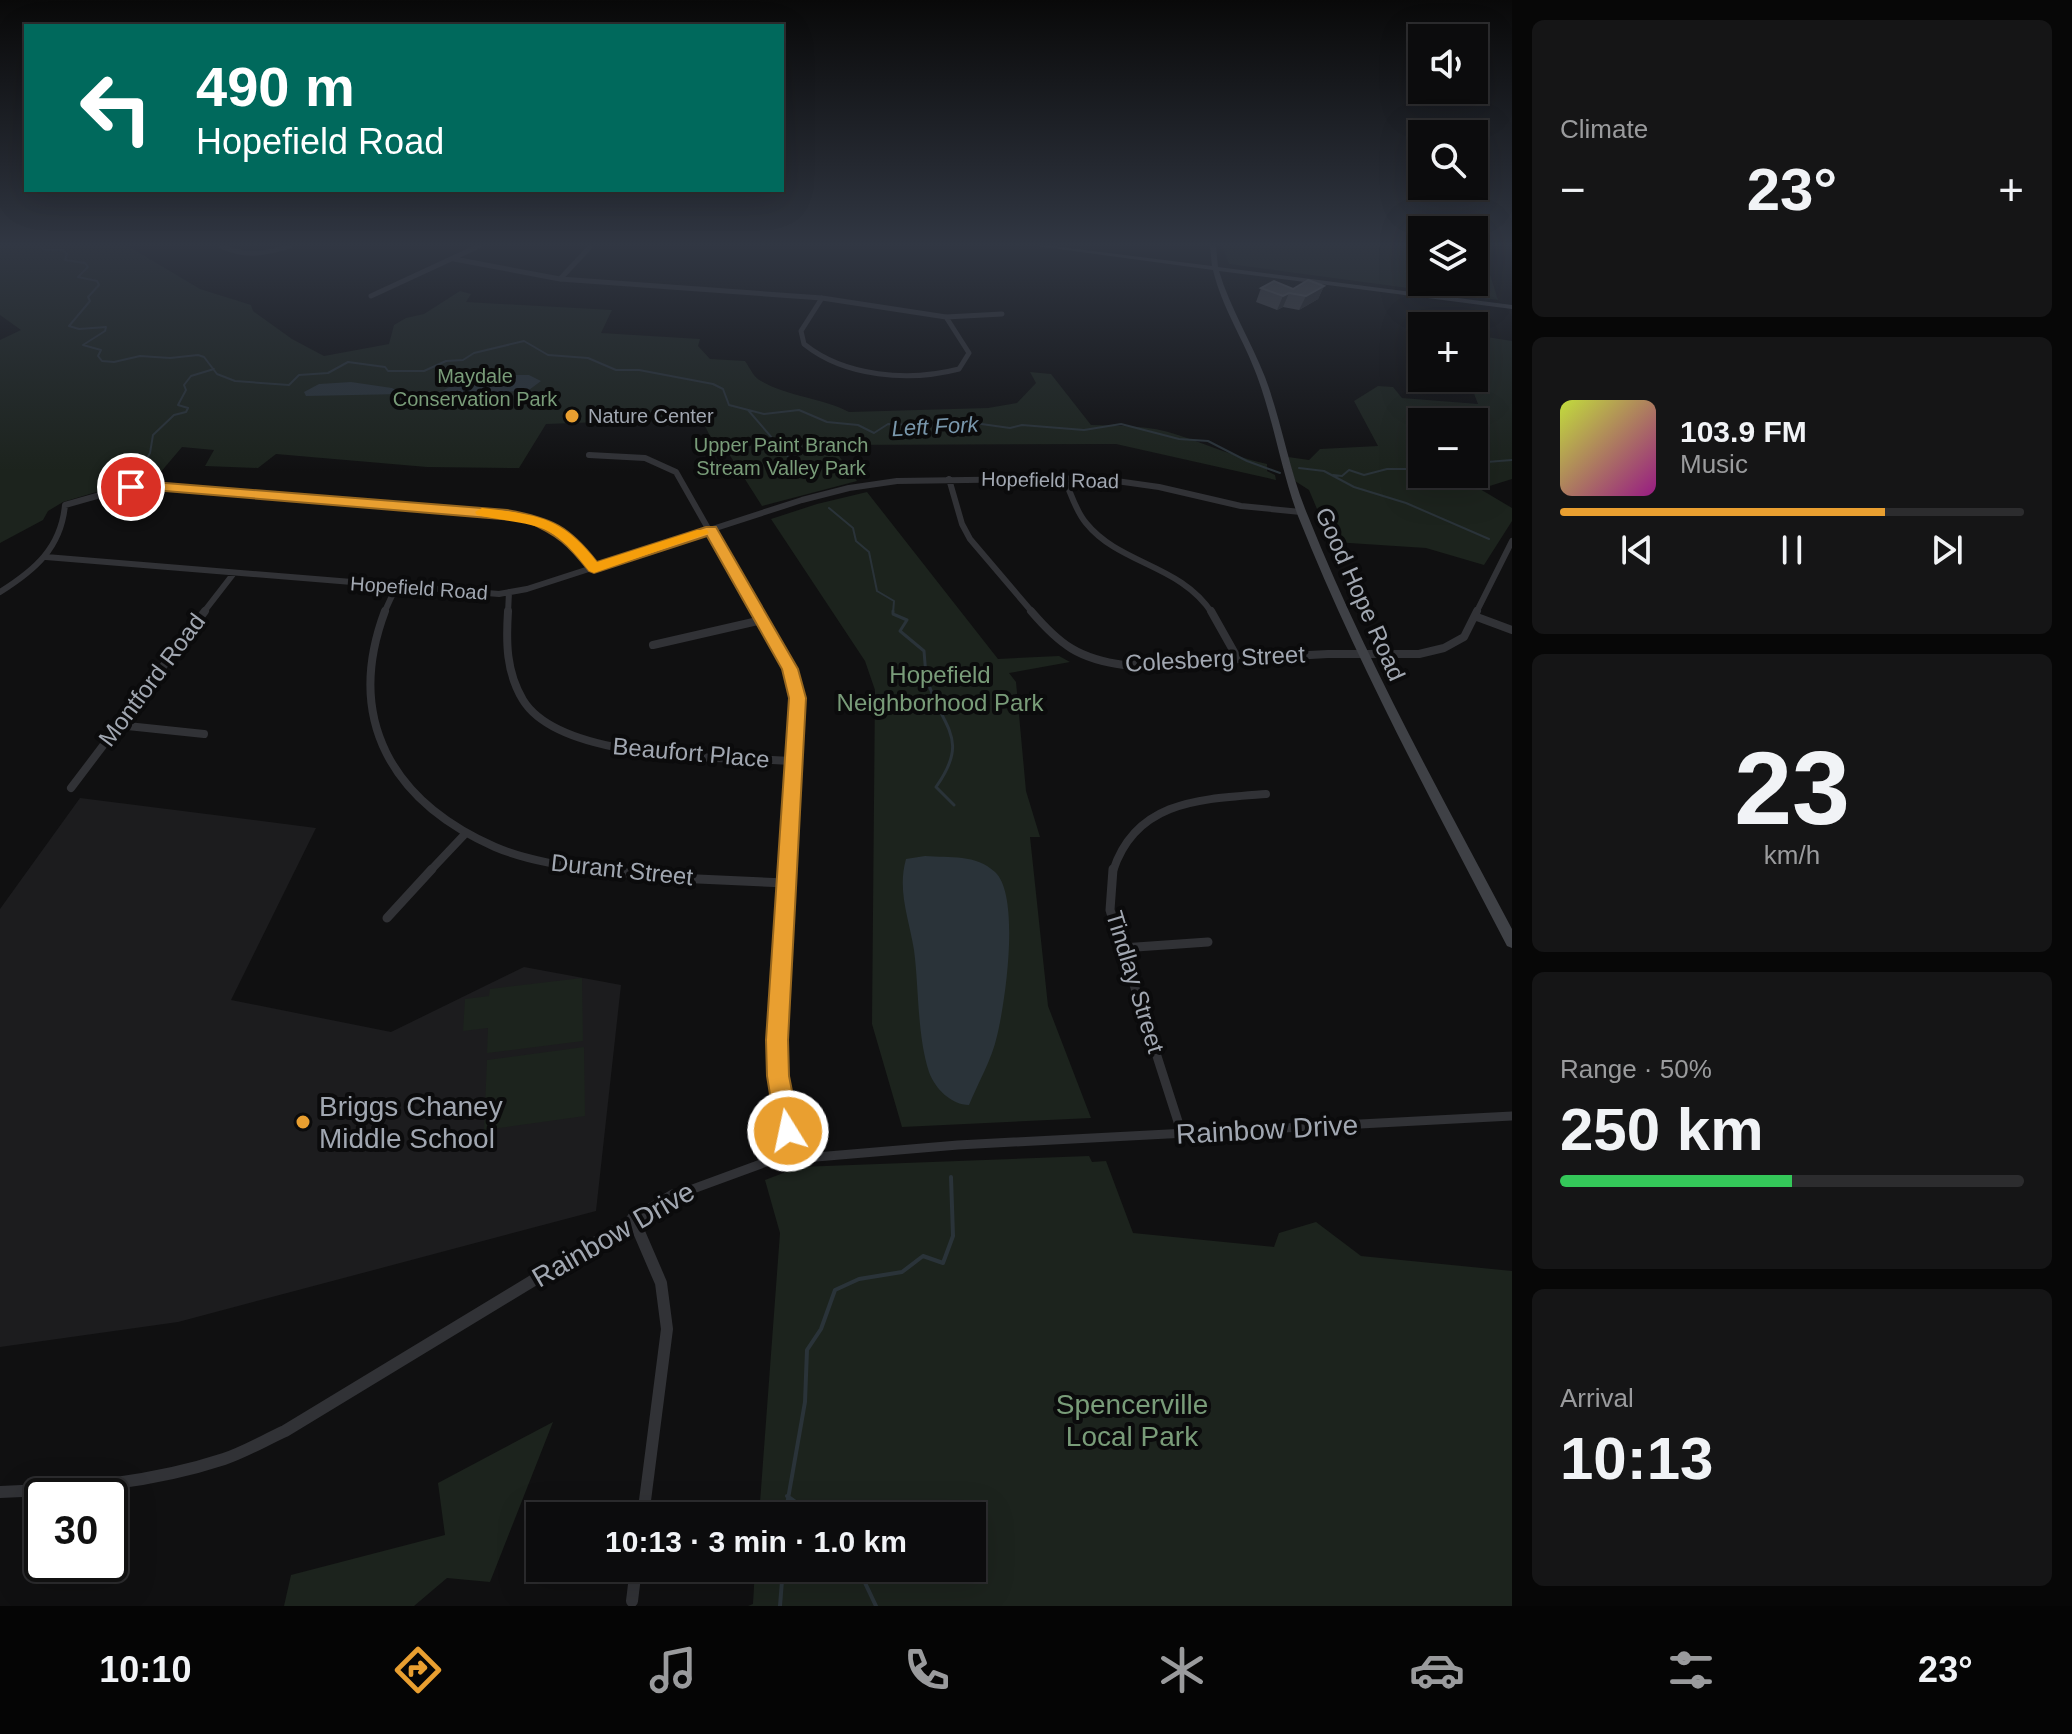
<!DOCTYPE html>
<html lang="en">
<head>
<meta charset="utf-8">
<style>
  :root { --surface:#0c0c0d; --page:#151516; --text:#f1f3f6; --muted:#9a9b9d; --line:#2c2c2e; --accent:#e99f30 }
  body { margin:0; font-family:Helvetica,sans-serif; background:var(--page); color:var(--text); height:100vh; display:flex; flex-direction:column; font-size:30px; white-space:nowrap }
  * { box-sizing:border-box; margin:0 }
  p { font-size:26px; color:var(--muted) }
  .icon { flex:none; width:44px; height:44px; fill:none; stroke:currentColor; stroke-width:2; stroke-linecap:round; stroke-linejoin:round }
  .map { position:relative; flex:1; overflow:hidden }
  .side { display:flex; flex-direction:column; gap:20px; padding:20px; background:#070707; width:560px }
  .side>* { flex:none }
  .hud { position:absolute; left:24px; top:24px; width:760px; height:168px; border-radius:0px; box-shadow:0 8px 32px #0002,0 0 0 2px var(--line); background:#00695c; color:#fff; overflow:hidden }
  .buttons { position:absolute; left:1408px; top:24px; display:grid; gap:16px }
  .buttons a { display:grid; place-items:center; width:80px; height:80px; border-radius:0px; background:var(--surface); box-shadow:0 8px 32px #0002,0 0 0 2px var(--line); font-size:40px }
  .speed { position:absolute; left:24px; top:1478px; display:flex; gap:16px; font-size:40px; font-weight:700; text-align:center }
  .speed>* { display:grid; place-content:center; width:104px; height:104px; border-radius:50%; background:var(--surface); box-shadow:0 8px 32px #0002,0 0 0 2px var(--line); line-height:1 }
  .speed .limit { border:4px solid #111; border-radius:12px; background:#fff; color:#111 }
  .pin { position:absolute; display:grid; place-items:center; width:68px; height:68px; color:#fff; margin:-34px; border:4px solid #fff; border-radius:50%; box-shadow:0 2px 8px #0007 }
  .me { position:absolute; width:88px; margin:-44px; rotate:350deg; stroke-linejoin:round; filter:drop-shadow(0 0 6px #0008) }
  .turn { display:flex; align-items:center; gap:28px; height:168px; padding:0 40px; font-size:36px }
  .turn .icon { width:104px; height:104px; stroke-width:2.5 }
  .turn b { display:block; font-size:56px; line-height:68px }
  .big { font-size:60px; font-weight:700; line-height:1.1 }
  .side .widget { flex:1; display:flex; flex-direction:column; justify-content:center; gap:12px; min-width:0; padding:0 28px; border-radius:12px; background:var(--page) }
  .side .dial { align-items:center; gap:0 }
  .dial b { font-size:104px; line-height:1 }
  .song { display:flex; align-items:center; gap:24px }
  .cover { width:96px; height:96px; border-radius:12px; background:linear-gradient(135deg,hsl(70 70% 55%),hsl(310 70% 35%)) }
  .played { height:8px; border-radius:4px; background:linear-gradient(90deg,var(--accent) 70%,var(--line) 70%) }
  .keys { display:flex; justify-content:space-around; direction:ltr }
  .heat { display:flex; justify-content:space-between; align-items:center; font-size:44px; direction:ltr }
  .charge { height:12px; border-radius:6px; background:linear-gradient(90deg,#34c759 50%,var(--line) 0) }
  .trip { position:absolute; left:526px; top:1502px; width:460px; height:80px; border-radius:0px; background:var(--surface); box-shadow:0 8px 32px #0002,0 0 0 2px var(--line); font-weight:700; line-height:80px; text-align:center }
  .dock { display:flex; height:128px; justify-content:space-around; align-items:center; background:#050505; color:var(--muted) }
  .dock .icon { width:56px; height:56px }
  .dock .active { color:var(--accent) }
  .dock b { font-size:36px; color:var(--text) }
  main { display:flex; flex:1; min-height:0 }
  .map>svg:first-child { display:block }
</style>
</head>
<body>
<main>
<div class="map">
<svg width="1512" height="1606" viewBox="0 0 1512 1606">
  <rect width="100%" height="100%" fill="#101011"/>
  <!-- built -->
  <path fill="#1c1c1e" d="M80,798L316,828L231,1000L391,1032L524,967L621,985L596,1211L178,1322L0,1347V909Z"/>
  <!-- green -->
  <path fill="#1c231d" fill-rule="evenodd" d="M0,246H128L200,289L251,305L253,311L292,339L324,356L389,344L394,325L406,318L424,314L460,291L471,294L466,302L612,310L601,333L700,339L698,346L710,359L745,361C750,368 754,378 761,381C788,397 822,398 849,412L988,408L1017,403L1036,383L1030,372L1051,374L1091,425C1120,426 1150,425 1178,435C1208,445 1236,457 1267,464V471L1275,475L1276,480L1116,444L831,445L857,481L762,506L729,454L712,440L703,422L685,419L546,424L519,468L427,467L276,454L258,468L205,466L214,450L182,447L154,480L133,481L63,502L48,511L43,520L0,543V340L21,330L0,315Z
    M1222,246H1422V282H1474V246H1481L1498,300L1229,264Z
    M1474,335L1512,341V479L1480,489L1512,508V521L1484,565L1426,548L1334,542L1328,535L1309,490L1295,481L1288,457L1309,460L1320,449L1378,446L1354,401L1378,386L1393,387L1402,398L1478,404L1468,378H1474ZM1422,422H1474V474H1422Z
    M867,492L998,659L1059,656L1070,662L1009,673L1016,682L1026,791L1040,837H1030L1048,1006L1091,1118L902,1127L872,1024L875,690L865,661L771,519L817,504Z
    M582,978L583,1041L487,1053L488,1028L463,1031L465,999L489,996L490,989Z
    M584,1047L585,1116L484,1130L487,1060Z
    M1089,1156L1092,1162L1106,1161L1133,1233L1274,1247L1279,1233L1316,1222L1361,1256L1512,1271V1606H748L753,1604L755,1568H972V1516H759L780,1233L765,1180L799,1167Z
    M553,1422L490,1582L447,1578L414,1606H284L291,1575L445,1535L438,1483Z"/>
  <!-- water -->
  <path fill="#2a3339" d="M503,375H529L541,381L529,390L493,393L480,402L456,406L434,402L433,396L462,380L476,382Z
    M351,382L392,388L402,394L306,396L304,392L319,384Z
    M925,856C950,858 976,854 995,872C1021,896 1005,1004 997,1036C992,1059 978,1083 969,1105C952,1105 935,1089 929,1072C917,1035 919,988 914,950C909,918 897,891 906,859Z"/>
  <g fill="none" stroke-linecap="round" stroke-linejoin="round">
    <!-- stream-far2 -->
    <path stroke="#2a3339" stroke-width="2" d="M40,246L45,250H63L67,254L65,260L85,263L88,267L78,277L97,281L99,285L88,297L90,301L69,326L79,329L106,327L105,331L83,345L101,350L98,356L102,361L114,362L140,356L170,358L198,355L204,357L217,374L235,381L289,385L299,375L328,373L348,362L385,367L388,371H424L446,361L463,360L474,353L524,341L548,355L588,358L616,370H639L713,384L723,389L729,405L764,414L799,410L827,422L858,425L874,433L888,424L948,426L967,422L1010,428L1022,425L1084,430L1121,424L1179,439L1208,441L1247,461L1280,473
      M748,410L810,482
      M1474,463L1512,460
      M1299,468L1324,471L1354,487L1406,503L1489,539
      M1333,475L1342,476L1349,470L1364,475L1387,469H1422
      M118,480L144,464L150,453L153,435L174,415L186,412L188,408L178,405L186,390L184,385L191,376L214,369
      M829,508L853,528L856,541L869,552L877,591L894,601L893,613"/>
    <!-- stream-far1 -->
    <path stroke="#2a3339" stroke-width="3" d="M893,611V614L907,620L900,631L924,651C925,661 925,673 928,682C942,728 971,738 936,787L954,805"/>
    <!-- stream -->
    <path stroke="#2a3339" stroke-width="4" d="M787,1496L815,1516
      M785,1516L805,1402L807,1350L821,1329L835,1290L859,1279L902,1272L923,1256L943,1263L953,1236L951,1177
      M858,1568L876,1606
      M780,1606L783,1568"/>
    <!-- street-far4 -->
    <path stroke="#313236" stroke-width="5" d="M221,246C244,257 266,254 290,246
      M454,259L560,279L822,298L946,317L1002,314
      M560,279L590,247
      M371,296L479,246
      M822,298L801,331L804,344C845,377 909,382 959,369L969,353L946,317"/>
    <!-- street-far3 -->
    <path stroke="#313236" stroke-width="6" d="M589,455L645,458L676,472L756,613
      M1064,478C1071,493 1075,510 1086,523C1120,565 1180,564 1212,613
      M949,479L962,524L970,539L1033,613
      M46,557L499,594L527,589L802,500L849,488L897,481L1095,478L1159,487L1241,506L1301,512
      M0,592C35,570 61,548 65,505L125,488L153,486L507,514C546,522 569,537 594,568
      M203,613L234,573
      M384,613L396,587
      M508,613L509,592
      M1476,613L1512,541"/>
    <!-- street-far2 -->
    <path stroke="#313236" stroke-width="8" d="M385,611C344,720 393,802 495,847C528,861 566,866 602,871
      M508,611C506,642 506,672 523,700C561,762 726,757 794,761
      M755,611L795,683L797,698L787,871
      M1031,611C1060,645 1079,659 1124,665L1328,654H1419L1444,648L1464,637L1477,611
      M1211,611L1238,659
      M1477,617L1512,630
      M653,645L762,620
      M118,725L204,734
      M71,788L205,611
      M430,871L465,834
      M1113,871C1136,800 1201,799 1266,794"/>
    <!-- street-far1 -->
    <path stroke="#313236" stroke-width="9" d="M589,869L676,878L786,883
      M787,869L777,1040L778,1076L793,1158
      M1113,869L1110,910L1182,1134
      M387,918L432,869
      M1122,948L1208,942
      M671,1197L769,1161L958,1145L1512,1116"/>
    <!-- street -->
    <path stroke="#313236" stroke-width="12" d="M633,1218L661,1283L667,1329L643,1516
      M0,1492C76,1489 151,1483 224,1459C245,1452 265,1440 285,1431L674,1195
      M632,1601L636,1568"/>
    <!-- secondary -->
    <path fill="#3f4146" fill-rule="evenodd" d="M1037,246H1053L1212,266L1210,246H1216L1218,267L1512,305V309L1219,271C1230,308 1251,341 1265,377C1282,422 1289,471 1308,516C1365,659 1440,793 1512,929V948L1507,946C1434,805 1357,664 1298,516C1281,470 1274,422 1257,376C1244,340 1222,308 1213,270Z"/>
  </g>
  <!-- wall -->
  <path fill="#46474c" d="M1324,286L1318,299L1299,310L1283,307L1277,310L1256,302L1261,288L1293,289Z"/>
  <!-- shaded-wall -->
  <path fill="#2c2d30" d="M1324,286L1318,299L1299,310L1306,296Z
    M1289,293L1283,307L1277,310L1283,296Z"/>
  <!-- building -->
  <path fill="#505257" stroke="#5c5f65" stroke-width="2" d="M1308,280L1324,286L1306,296L1289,293L1283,296L1261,288L1274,281L1293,289Z"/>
  <!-- sky -->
  <linearGradient id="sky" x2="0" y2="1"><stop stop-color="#090909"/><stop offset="0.52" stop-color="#313743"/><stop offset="1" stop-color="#313743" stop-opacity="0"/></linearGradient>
  <rect width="1512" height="471" fill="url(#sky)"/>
  <!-- route -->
  <path fill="#e99f30" stroke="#97671f" stroke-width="2" d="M153,482L507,510C552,518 569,526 597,562L706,527H716L798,669L806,698L788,1040L789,1076L800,1131L796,1139L788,1142L780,1139L776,1131L767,1076L766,1040L789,698L782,669L707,536L594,573L589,571C568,544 558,535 526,521L153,490L131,491L125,487L131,483Z"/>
  <!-- slow -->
  <path fill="#f59e0b" d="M482,508C537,515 561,516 597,562L697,530H707L709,533L594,573L589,571C548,517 537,528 477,515L475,512Z"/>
  <!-- markers -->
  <g fill="#e99f30" stroke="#0b0b0c" stroke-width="3">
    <circle cx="572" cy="416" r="8"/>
    <circle cx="303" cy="1122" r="8"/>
  </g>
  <g text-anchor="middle" stroke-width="8" stroke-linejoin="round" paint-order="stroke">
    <!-- far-park labels -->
    <g font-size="20" fill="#799c79" stroke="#0b0b0c">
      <text x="475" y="383">Maydale<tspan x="475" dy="23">Conservation Park</tspan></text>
      <text x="781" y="452">Upper Paint Branch<tspan x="781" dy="23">Stream Valley Park</tspan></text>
    </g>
    <!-- far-poi labels -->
    <g font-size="20" fill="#a1a7b1" stroke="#0b0b0c" text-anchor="start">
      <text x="588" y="423">Nature Center</text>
    </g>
    <!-- far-street labels -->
    <g font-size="20" fill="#a1a7b1" stroke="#0b0b0c">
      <text transform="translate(1050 480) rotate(1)" y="7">Hopefield Road</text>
      <text transform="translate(419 588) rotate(4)" y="7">Hopefield Road</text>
    </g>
    <!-- far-water labels -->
    <g font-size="22" font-style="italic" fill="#7997ac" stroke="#0b0b0c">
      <text transform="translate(935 426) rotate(-3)" y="8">Left Fork</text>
    </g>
    <!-- street labels -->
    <g font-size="24" fill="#a1a7b1" stroke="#0b0b0c">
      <text transform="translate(1360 594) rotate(66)" y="8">Good Hope Road</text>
      <text transform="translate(1215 659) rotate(-3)" y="8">Colesberg Street</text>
      <text transform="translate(152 680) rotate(-53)" y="8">Montford Road</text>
      <text transform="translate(691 753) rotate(5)" y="8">Beaufort Place</text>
      <text transform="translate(622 870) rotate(6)" y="8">Durant Street</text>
      <text transform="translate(1135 982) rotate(73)" y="8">Tindlay Street</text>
    </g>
    <!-- park labels -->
    <g font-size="24" fill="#799c79" stroke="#0b0b0c">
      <text x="940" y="683">Hopefield<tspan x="940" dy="28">Neighborhood Park</tspan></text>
    </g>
    <!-- near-poi labels -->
    <g font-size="28" fill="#a1a7b1" stroke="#0b0b0c" text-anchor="start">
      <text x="319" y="1116">Briggs Chaney<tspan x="319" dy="32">Middle School</tspan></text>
    </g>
    <!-- near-street labels -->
    <g font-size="28" fill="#a1a7b1" stroke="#0b0b0c">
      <text transform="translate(1267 1129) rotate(-3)" y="10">Rainbow Drive</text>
      <text transform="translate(613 1234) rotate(-30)" y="10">Rainbow Drive</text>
    </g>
    <!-- near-park labels -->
    <g font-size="28" fill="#799c79" stroke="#0b0b0c">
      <text x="1132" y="1414">Spencerville<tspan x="1132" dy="32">Local Park</tspan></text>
    </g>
  </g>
</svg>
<div class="buttons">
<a><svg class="icon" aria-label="sound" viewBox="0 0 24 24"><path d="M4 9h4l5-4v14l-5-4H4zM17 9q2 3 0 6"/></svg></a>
<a><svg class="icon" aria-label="search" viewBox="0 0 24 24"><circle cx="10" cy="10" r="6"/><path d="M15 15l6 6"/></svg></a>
<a><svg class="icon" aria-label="layers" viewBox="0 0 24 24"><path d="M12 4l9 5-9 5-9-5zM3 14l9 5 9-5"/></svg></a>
<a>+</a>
<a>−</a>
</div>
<div class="speed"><div class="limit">30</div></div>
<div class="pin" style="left:131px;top:487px;background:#d93025"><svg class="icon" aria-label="arrive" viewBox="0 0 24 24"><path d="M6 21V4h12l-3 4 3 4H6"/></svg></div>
<svg class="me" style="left:788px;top:1131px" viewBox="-20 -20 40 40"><circle r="17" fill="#e99f30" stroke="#fff" stroke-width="3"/><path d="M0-11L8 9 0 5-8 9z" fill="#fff"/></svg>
<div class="trip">10:13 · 3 min · 1.0 km</div>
<div class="hud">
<div class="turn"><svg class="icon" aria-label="left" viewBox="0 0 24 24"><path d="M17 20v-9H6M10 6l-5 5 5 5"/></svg><div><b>490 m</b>Hopefield Road</div></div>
</div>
</div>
<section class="side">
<div class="widget"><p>Climate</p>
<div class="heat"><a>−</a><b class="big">23°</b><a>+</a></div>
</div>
<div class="widget">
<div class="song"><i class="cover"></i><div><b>103.9 FM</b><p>Music</p></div></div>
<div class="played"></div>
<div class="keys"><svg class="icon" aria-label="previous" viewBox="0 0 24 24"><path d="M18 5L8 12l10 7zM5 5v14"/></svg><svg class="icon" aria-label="pause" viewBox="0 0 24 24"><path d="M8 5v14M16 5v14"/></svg><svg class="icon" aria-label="next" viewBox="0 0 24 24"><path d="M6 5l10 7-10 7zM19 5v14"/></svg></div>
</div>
<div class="widget dial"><b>23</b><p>km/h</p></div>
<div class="widget"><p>Range · 50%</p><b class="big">250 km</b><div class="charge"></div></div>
<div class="widget"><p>Arrival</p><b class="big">10:13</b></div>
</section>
</main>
<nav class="dock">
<b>10:10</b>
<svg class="icon active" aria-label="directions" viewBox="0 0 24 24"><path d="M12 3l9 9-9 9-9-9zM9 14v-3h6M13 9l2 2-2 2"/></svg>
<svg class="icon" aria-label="music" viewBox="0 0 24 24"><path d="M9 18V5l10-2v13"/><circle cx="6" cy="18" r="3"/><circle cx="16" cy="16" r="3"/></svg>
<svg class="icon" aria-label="phone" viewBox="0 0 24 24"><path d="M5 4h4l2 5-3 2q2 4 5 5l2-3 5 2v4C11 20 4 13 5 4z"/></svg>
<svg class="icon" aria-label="climate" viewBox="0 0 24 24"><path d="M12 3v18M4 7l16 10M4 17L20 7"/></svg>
<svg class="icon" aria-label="car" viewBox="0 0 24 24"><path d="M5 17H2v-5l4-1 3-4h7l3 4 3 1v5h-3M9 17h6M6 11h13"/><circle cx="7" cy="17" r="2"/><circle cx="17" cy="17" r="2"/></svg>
<svg class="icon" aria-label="filters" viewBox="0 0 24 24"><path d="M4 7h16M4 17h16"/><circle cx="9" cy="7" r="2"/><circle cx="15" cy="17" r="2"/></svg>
<b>23°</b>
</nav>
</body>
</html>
